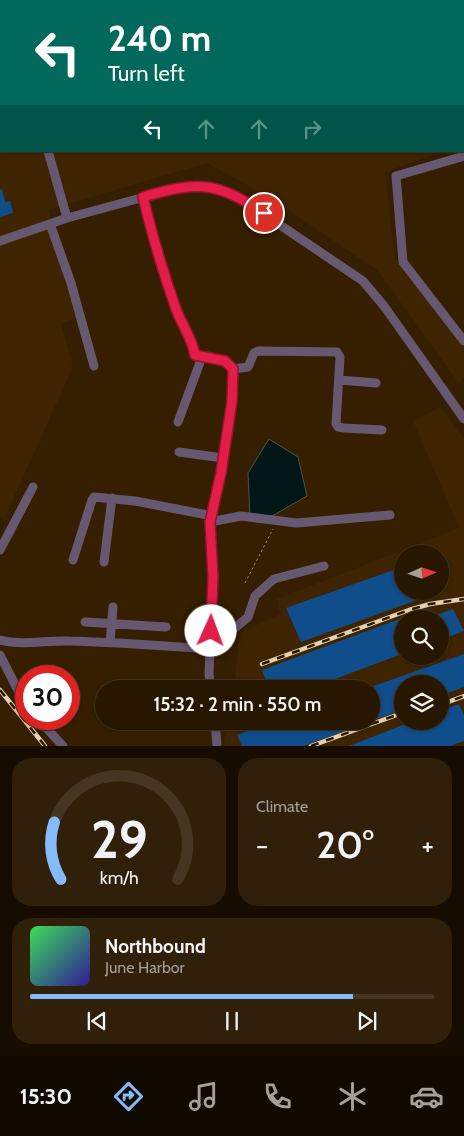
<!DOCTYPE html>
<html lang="en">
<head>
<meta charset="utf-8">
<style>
  :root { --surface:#281700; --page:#30200a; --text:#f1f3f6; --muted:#a59f99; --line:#443622; --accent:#84bcfb }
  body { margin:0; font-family:Cabin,sans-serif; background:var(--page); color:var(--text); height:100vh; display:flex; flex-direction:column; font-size:19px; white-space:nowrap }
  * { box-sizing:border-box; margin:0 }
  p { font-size:16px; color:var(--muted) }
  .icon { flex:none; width:28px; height:28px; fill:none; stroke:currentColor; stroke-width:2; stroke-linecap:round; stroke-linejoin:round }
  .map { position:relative; height:746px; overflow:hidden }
  .panel { display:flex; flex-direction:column; gap:12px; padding:12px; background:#160d00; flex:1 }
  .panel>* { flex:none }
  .top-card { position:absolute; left:0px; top:0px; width:465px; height:152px; box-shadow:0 1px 4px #0004,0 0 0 1px var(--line); background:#00695c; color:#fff; overflow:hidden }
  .needle { width:32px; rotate:87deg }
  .controls { position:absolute; left:394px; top:545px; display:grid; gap:10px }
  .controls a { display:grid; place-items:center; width:55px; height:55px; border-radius:50%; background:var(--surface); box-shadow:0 1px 4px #0004,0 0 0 1px var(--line); font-size:25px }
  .speed { position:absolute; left:15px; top:665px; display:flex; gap:10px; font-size:25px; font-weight:700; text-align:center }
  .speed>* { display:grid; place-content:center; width:65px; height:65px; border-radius:50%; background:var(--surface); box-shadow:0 1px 4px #0004,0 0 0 1px var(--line); line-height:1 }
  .speed .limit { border:8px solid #d22; background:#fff; color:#111 }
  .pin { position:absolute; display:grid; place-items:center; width:42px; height:42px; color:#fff; margin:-21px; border:2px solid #fff; border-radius:50%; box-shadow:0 1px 5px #0007 }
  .me { position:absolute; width:55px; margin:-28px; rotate:2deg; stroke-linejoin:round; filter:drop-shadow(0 0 4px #0008) }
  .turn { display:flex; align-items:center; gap:18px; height:105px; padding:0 25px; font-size:22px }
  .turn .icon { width:65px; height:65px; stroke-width:2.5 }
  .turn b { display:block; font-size:35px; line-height:42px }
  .lanes { display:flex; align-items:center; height:48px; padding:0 25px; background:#0003; justify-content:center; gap:25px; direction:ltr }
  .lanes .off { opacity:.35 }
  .big { font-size:38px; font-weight:600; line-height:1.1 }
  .panel .card { flex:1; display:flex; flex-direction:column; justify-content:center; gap:8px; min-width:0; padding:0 18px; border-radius:20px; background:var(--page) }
  .panel .dial { align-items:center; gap:0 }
  .dial svg { height:130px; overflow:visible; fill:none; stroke:var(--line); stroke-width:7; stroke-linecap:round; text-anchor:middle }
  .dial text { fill:var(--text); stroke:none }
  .song { display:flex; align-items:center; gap:15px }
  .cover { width:60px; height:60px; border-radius:8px; background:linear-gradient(135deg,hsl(130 70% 55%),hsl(250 70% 35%)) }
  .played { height:5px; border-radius:2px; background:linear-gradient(90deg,var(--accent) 80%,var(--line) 80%) }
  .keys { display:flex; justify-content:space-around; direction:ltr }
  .heat { display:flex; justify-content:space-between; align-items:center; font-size:28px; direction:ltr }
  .panel .tiles { flex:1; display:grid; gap:12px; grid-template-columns:1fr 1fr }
  .card:last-child { grid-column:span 2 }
  .trip { position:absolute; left:95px; top:680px; width:285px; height:50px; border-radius:25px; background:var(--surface); box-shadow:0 1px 4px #0004,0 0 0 1px var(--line); font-weight:600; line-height:50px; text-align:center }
  .tabs { display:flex; height:80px; justify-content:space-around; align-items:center; background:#100900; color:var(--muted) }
  .tabs .icon { width:35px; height:35px }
  .tabs .current { color:var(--accent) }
  .tabs b { font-size:22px; color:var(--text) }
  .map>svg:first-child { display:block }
</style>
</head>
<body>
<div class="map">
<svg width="464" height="746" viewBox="0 0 464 746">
  <rect width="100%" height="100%" fill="#351f00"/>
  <!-- built -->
  <path fill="#3e2400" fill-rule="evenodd" d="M0,0H462L1,1V151H445L385,172L395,258L464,348V378L458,382L377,270L270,198L207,163L48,210L80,316L61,324L73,367L5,517L0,518Z
    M440,407L464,438V746H224L227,721H371V689H238L235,678L240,633L280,614L277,599L459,528L413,421ZM402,554H440V591H402ZM402,619H440V656H402ZM402,684H440V721H402Z"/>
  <!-- water -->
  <path fill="#011616" stroke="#4c544a" d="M269,439L298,457L307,496L272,516L250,517L248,473Z"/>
  <!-- building -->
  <path fill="#0f4e8b" d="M2,189L5,202L10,201L13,213L0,217V190Z
    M402,567V591L439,592L301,642L286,608Z
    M453,609L464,631L440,640V619L428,618Z
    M402,618V654L308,689H269L262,670Z
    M464,654V687L440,696V684H402V710L371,721V687Z
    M459,704L464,715V741L450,746H349L413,721H440V711Z
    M275,721H369V722L304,746H242L237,735Z"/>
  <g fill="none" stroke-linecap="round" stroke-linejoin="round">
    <!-- path -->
    <path stroke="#9e8667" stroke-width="1" stroke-dasharray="2.5 2.5" stroke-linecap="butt" d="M245,583L273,529"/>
    <!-- minor -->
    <path stroke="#675871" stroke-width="9" d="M3,0V1
      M460,0V1
      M105,1L109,0
      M388,1V0
      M0,36L1,35
      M48,151L67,218L178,188L200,186L234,194L363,281L384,306L464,419
      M464,156L396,176L403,262L464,341
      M143,197C152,234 162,269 175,305C181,323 191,337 195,355L225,361L233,369L232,401L221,473L210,522L213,577L209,674L211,689
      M50,224L71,283L94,366
      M0,241L67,218
      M233,369L248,367L254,353L258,351L337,352L340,357L336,424L338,427L344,428L382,430
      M339,380L376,383
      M178,422L202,357
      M179,452L223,458
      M210,522L241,516L296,523L390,515
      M0,550L33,487
      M73,560L92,500L94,497L135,501L213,516
      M104,562L112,498
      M85,622L166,627
      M0,640C23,646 46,640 69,641C116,642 163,646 210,649L248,617L255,596L274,579L324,566
      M110,643L113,607
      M0,655L26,706
      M38,719L63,746
      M215,721L217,746"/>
    <!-- rail casing -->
    <g stroke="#e7cfb0" stroke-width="4.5">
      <path id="rail" d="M262,664L409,610L430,604L464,599
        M0,690L45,746
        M440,705L464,696
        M311,746L402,713"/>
    </g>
    <!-- rail -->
    <use href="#rail" stroke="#261805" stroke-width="2.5" stroke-dasharray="8" stroke-linecap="butt"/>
  </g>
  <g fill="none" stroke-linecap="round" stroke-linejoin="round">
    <!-- route casing -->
    <g stroke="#92132f" stroke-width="12">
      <path id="route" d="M211,631L213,577L210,522L221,473L232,401L233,369L225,361L195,355C192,338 182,325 176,309C163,272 152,235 143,197C198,181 215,181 264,213"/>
    </g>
    <!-- route -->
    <use href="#route" stroke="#e11d48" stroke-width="9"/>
  </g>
</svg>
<div class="controls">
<a><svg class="needle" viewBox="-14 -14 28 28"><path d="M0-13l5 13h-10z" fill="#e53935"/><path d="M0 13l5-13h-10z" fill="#a59f99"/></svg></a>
<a><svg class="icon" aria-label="search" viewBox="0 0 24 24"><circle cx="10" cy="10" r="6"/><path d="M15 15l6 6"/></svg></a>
<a><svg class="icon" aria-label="layers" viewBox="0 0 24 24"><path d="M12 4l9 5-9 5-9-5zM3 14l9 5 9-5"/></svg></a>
</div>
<div class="speed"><div class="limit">30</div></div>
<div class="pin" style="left:264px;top:213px;background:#d93025"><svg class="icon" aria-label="arrive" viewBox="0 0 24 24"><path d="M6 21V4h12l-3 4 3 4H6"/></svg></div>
<svg class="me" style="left:211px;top:631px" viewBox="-20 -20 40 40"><circle r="19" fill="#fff"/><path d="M0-13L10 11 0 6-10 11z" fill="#e11d48"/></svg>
<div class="trip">15:32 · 2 min · 550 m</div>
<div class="top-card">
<div class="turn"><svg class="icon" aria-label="left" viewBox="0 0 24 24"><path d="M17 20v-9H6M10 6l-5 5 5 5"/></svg><div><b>240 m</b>Turn left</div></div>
<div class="lanes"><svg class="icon" aria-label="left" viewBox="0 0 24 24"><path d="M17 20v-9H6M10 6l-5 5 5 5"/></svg><svg class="icon off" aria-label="ahead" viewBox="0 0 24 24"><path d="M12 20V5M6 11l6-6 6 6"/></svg><svg class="icon off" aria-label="ahead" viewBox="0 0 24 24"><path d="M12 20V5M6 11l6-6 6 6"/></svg><svg class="icon off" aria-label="right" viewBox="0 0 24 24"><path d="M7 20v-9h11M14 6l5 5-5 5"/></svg></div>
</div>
</div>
<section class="panel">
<div class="tiles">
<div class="card dial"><svg viewBox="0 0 100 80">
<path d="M14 69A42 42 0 1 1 86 69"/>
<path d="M14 69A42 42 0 0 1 10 34" stroke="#84bcfb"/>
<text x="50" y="56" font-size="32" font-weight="700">29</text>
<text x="50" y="72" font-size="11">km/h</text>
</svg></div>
<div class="card"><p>Climate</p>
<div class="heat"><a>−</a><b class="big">20°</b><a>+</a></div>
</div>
<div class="card">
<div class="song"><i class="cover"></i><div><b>Northbound</b><p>June Harbor</p></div></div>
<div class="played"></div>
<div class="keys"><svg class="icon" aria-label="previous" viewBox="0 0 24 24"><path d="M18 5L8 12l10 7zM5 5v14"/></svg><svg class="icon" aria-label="pause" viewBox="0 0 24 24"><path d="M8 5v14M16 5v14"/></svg><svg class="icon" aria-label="next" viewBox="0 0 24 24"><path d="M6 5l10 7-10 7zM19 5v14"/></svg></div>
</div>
</div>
</section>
<nav class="tabs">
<b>15:30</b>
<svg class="icon current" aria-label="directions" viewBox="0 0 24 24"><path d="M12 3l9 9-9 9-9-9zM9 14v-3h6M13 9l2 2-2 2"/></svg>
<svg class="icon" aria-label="music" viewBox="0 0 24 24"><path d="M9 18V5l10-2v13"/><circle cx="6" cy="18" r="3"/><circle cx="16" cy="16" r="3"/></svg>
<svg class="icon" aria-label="phone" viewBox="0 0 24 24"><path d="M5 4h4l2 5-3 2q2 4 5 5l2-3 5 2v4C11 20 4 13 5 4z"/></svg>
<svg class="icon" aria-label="climate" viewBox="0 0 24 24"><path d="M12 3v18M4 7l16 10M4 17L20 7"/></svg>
<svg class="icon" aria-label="car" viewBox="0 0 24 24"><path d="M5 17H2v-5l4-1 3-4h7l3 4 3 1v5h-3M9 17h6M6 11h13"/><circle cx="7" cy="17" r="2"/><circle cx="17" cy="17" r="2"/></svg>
</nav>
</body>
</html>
